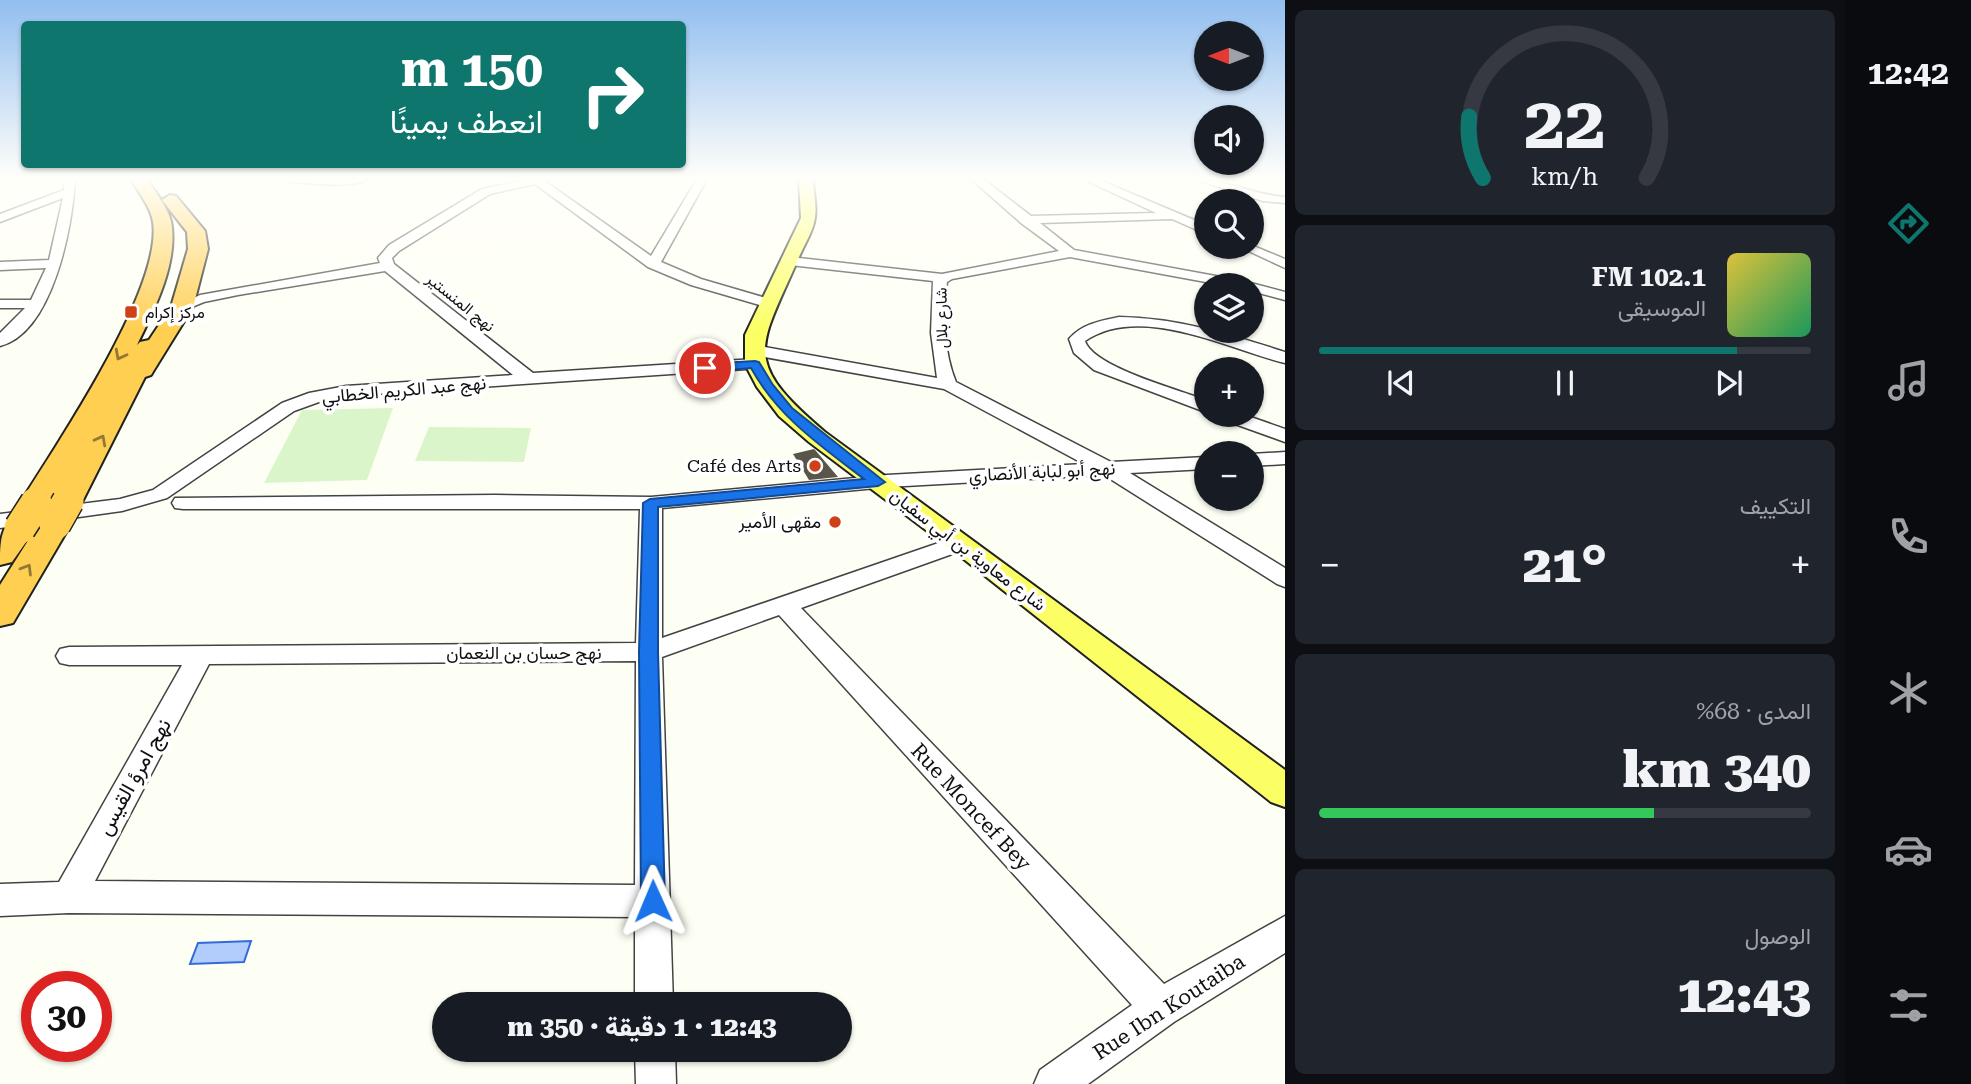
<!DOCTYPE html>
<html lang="ar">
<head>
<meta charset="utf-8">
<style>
  :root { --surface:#171b24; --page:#20242c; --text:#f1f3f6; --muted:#9ea1a6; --line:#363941; --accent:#0f766e }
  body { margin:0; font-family:"Roboto Serif",Vazirmatn,serif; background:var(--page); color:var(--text); direction:rtl; height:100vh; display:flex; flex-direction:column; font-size:26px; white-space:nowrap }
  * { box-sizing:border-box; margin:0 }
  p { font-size:23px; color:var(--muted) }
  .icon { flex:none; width:38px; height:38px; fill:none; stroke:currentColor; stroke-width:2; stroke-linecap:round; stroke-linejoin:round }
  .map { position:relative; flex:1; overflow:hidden; direction:ltr }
  .panel { display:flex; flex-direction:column; gap:10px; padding:10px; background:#0d0f14; width:560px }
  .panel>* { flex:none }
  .hud { position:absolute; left:21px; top:21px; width:665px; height:147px; border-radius:7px; box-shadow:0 2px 5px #0004; direction:rtl; background:#0f766e; color:#fff; overflow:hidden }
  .needle { width:46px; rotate:270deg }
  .buttons { position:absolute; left:1194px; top:21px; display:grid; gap:14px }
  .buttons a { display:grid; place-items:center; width:70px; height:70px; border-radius:50%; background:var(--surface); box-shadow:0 2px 5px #0004; font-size:35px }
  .speed { position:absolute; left:21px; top:971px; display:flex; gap:14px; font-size:35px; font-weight:700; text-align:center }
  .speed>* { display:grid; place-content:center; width:91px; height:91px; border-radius:50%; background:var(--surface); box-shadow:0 2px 5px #0004; line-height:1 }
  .speed .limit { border:10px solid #d22; background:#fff; color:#111 }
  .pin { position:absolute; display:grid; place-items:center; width:60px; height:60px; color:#fff; margin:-30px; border:4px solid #fff; border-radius:50%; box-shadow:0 2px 7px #0007 }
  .me { position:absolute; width:77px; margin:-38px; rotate:359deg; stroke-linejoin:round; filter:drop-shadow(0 0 5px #0008) }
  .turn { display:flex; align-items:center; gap:24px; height:147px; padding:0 28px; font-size:32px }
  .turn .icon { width:91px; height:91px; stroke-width:2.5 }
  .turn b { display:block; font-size:49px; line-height:60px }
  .big { font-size:52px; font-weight:800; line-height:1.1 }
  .panel .card { flex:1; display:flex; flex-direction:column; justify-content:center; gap:10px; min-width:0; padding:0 24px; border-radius:10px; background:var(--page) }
  .panel .dial { align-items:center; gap:0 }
  .dial svg { height:182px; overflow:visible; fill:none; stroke:var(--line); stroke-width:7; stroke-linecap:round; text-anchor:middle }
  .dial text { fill:var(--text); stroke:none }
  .song { display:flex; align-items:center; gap:21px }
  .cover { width:84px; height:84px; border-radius:10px; background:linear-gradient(135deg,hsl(50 70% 55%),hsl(150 70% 35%)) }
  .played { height:7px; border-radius:4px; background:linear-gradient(90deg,var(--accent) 85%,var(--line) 85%) }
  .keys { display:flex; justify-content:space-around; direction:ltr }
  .heat { display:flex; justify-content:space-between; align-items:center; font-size:38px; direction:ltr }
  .charge { height:10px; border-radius:5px; background:linear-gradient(90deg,#34c759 68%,var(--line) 0) }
  .trip { position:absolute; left:432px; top:992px; width:420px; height:70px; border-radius:35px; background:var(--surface); box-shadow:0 2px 5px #0004; font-weight:800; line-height:70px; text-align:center; direction:rtl }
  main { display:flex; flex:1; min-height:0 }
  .menu { display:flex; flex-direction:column; width:126px; justify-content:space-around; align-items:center; background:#090b0e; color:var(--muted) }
  .menu .icon { width:49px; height:49px }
  .menu .selected { color:var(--accent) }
  .menu b { font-size:32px; color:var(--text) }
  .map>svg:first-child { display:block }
</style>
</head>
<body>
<main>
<nav class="menu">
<b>12:42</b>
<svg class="icon selected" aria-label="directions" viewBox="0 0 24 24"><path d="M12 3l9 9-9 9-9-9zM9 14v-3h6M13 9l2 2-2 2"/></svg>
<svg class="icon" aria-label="music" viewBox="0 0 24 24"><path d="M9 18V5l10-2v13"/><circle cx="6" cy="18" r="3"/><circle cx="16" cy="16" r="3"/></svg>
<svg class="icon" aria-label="phone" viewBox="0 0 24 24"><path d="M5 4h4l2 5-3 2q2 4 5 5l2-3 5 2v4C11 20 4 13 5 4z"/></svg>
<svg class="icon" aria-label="climate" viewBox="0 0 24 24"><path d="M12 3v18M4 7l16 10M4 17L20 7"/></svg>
<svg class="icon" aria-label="car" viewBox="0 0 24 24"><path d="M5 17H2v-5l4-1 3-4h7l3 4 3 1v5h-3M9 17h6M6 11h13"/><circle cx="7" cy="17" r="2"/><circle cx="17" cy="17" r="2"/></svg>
<svg class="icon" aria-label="filters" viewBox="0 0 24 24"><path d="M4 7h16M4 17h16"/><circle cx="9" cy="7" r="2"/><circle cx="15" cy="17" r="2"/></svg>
</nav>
<section class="panel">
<div class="card dial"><svg viewBox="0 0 100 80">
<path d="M14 69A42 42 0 1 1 86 69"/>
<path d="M14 69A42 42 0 0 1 8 42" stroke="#0f766e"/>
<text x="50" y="56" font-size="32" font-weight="700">22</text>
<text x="50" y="72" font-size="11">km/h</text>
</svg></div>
<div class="card">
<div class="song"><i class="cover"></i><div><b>102.1 FM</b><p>الموسيقى</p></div></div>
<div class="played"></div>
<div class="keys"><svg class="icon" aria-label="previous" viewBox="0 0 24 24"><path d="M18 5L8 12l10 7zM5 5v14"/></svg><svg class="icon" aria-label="pause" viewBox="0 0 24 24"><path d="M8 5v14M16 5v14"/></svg><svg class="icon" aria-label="next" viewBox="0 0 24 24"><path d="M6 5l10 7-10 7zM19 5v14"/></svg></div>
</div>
<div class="card"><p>التكييف</p>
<div class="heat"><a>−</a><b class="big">21°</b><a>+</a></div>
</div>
<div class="card"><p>المدى · 68%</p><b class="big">340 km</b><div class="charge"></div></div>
<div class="card"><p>الوصول</p><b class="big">12:43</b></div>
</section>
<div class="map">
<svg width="1285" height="1084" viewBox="0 0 1285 1084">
  <rect width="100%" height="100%" fill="#fefff4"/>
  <!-- pitch -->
  <path fill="#dbf5cb" d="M393,408L367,480L264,483L302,410Z
    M429,427L531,428L524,462L415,461Z"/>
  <!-- water -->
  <path fill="#b2cdfc" stroke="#326adb" stroke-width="2" d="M251,941L244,962L190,964L198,943Z"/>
  <!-- building -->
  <path fill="#5a554b" d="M814,449L816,451L838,477L809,480L793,454Z"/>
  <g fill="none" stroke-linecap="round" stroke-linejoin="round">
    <!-- minor casing -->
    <g stroke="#434343" stroke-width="3">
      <path id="minor" d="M65,179H75C73,225 53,333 0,346V333L25,308H0V300H31L46,268L0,270V262L49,260L63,198L0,222V214L64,190Z
        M285,179H368C353,189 309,183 290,182Z
        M530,179H550L546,182L651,256L697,179H707L661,262L701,279L773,300L775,303L773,306H763L691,285L648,267L535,184L490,194L399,251L392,258L394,264L533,373L755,359L761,360L763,364L761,368L346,396L319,402L294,411L167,498L122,511L0,528V514L120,499L153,490L282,403L309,393L346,386L513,375L385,271L238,295L204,302L182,311L175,307L200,295L380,263L378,258L389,245L482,189Z
        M971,179H983L1031,216L1156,213L1083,179H1097L1206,225V234L1172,219L1040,223L1074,250L1243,281L1285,292V300L1251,291V285H1222L1070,257L952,279L947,282C942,313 944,353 956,382L1111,462L1206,457V469L1130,473L1285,568V587L1277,584L1104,475L887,487L662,508V638L953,538H969L972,543L969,548L801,608L1164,984L1285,916V953L1174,1022L1088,1084H1034L1040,1070L1132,1005L779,615L662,657L673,1004H635V917L69,913L0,916V884L59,882L182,665H69L60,663L56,656L60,649L69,647L636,643L640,509H183L175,508L172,503L175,498L495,495L651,497L887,475L1084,464L944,389L753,355L745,350L753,345L937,378L931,333L933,281L790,265L783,261L790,257L942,274L1059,251L1021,223ZM636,661L635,885L95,881L209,664Z
        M1194,179C1225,179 1254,195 1285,197V203L1263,201Z
        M1251,245L1285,259V268L1240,247H1251Z
        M1119,317C1178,318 1229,334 1285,352V363C1227,349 1141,303 1085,341C1093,367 1179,390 1206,400V411L1200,410L1094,370L1074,353L1069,339C1082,324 1100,321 1119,317Z
        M1219,415H1245L1285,429V442L1221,419Z
        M1285,452V464L1251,466V454Z
        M635,1050H675L676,1084H636Z"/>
    </g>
    <!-- major casing -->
    <g stroke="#212121" stroke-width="4">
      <path id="major" d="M799,179H813C813,191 817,205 815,217C814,230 804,245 799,257C759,349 740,360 825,432L1285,770V807L1271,802L951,549L809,442L779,416L757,387L745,364V335L801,218Z"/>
    </g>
    <!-- highway casing -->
    <g stroke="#212121" stroke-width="4">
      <path id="highway" d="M131,179H147C155,192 167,206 171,221C179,262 154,310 137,345L140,342L149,340L171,307L188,249L187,232L162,200L170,195L176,196L205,231L208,249L193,307L154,370L151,375L145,377L79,508L68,510L57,508L53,501L47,510L36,512L25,510L20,503C57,444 163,288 153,222C151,207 138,192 131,179Z
        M55,514L66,517L71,524L13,623L0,626V585L36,528L12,562L0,565C0,540 0,512 32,521L36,528L44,517Z"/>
    </g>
    <!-- minor -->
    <use href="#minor" fill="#fff" fill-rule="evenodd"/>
    <!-- major -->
    <use href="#major" fill="#fcff64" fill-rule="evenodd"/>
    <!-- highway -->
    <use href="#highway" fill="#ffcf52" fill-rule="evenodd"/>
    <!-- highway-bridge casing -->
    <g stroke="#212121" stroke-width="34" stroke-linecap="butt">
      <path id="highway-bridge" d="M55,524L68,501
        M20,528L36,503"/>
    </g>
    <!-- highway-bridge -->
    <use href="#highway-bridge" stroke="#ffcf52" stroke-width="31"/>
  </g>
  <!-- one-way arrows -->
  <defs><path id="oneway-chevron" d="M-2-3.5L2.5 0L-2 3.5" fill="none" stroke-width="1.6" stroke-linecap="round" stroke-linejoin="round" transform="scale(1.75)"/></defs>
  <g stroke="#937934">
    <use href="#oneway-chevron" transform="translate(120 355) rotate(118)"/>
    <use href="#oneway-chevron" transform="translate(101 440) rotate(-62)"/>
    <use href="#oneway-chevron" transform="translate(27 569) rotate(-59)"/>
  </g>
  <!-- sky -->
  <linearGradient id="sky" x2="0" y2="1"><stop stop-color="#92bef0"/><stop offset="0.54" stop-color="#fffffa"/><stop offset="1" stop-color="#fffffa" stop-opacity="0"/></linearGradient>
  <rect width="1285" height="331" fill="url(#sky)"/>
  <!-- route -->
  <path fill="#1a73e8" stroke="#114b97" stroke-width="2" d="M755,361L759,362L773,385L792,408L885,482L878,486L658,507V652L665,901L662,909L653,912L644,909L641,901L639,652L643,503L650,499L864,479C821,446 778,417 751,368L705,372L699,368L705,364Z"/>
  <!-- markers -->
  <g fill="#d04018" stroke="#fff" stroke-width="2.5">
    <rect x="124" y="305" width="14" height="14" rx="3.5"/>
    <circle cx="815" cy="466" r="7"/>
    <circle cx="835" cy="522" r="7"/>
  </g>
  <g text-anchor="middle" stroke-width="7" stroke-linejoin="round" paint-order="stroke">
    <!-- far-street labels -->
    <g font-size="16" fill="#101010" stroke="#fff">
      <text transform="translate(461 302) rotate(39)" y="6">نهج المنستير</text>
      <text transform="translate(941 318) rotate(-91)" y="6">شارع بلال</text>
    </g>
    <!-- far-poi labels -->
    <g font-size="16" fill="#101010" stroke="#fff" text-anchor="start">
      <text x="145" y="318">مركز إكرام</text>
    </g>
    <!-- street labels -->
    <g font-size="18" fill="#101010" stroke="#fff">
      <text transform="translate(404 390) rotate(-5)" y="6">نهج عبد الكريم الخطابي</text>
      <text transform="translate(1042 472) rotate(-3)" y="6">نهج أبو لبابة الأنصاري</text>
      <text transform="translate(968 550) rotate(37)" y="6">شارع معاوية بن أبي سفيان</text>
      <text x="524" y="659">نهج حسان بن النعمان</text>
    </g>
    <!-- poi labels -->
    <g font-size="18" fill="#101010" stroke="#fff" text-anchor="end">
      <text x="801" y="472">Café des Arts</text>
      <text x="821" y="528">مقهى الأمير</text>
    </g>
    <!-- near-street labels -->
    <g font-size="21" fill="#101010" stroke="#fff">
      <text transform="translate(134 777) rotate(-61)" y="7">نهج امرؤ القيس</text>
      <text transform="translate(971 807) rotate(47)" y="7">Rue Moncef Bey</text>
      <text transform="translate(1169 1007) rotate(-33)" y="7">Rue Ibn Koutaiba</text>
    </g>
  </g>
</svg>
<div class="buttons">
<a><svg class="needle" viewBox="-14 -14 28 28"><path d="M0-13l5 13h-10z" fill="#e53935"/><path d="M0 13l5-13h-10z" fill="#9ea1a6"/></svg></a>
<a><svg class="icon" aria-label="sound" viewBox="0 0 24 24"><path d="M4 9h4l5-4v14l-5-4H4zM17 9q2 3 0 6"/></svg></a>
<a><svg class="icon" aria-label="search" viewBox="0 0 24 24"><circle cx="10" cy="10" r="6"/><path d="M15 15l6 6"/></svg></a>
<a><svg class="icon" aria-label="layers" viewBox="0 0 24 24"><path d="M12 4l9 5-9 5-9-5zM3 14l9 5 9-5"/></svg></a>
<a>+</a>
<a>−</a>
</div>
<div class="speed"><div class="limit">30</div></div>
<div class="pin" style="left:705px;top:368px;background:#d93025"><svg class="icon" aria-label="arrive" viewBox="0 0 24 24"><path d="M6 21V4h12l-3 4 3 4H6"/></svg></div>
<svg class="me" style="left:653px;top:901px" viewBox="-20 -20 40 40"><path d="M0-17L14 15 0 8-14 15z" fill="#1a73e8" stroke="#fff" stroke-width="4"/></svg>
<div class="trip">12:43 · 1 دقيقة · 350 m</div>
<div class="hud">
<div class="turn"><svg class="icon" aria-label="right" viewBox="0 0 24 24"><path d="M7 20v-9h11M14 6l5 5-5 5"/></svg><div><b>150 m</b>انعطف يمينًا</div></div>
</div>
</div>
</main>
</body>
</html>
